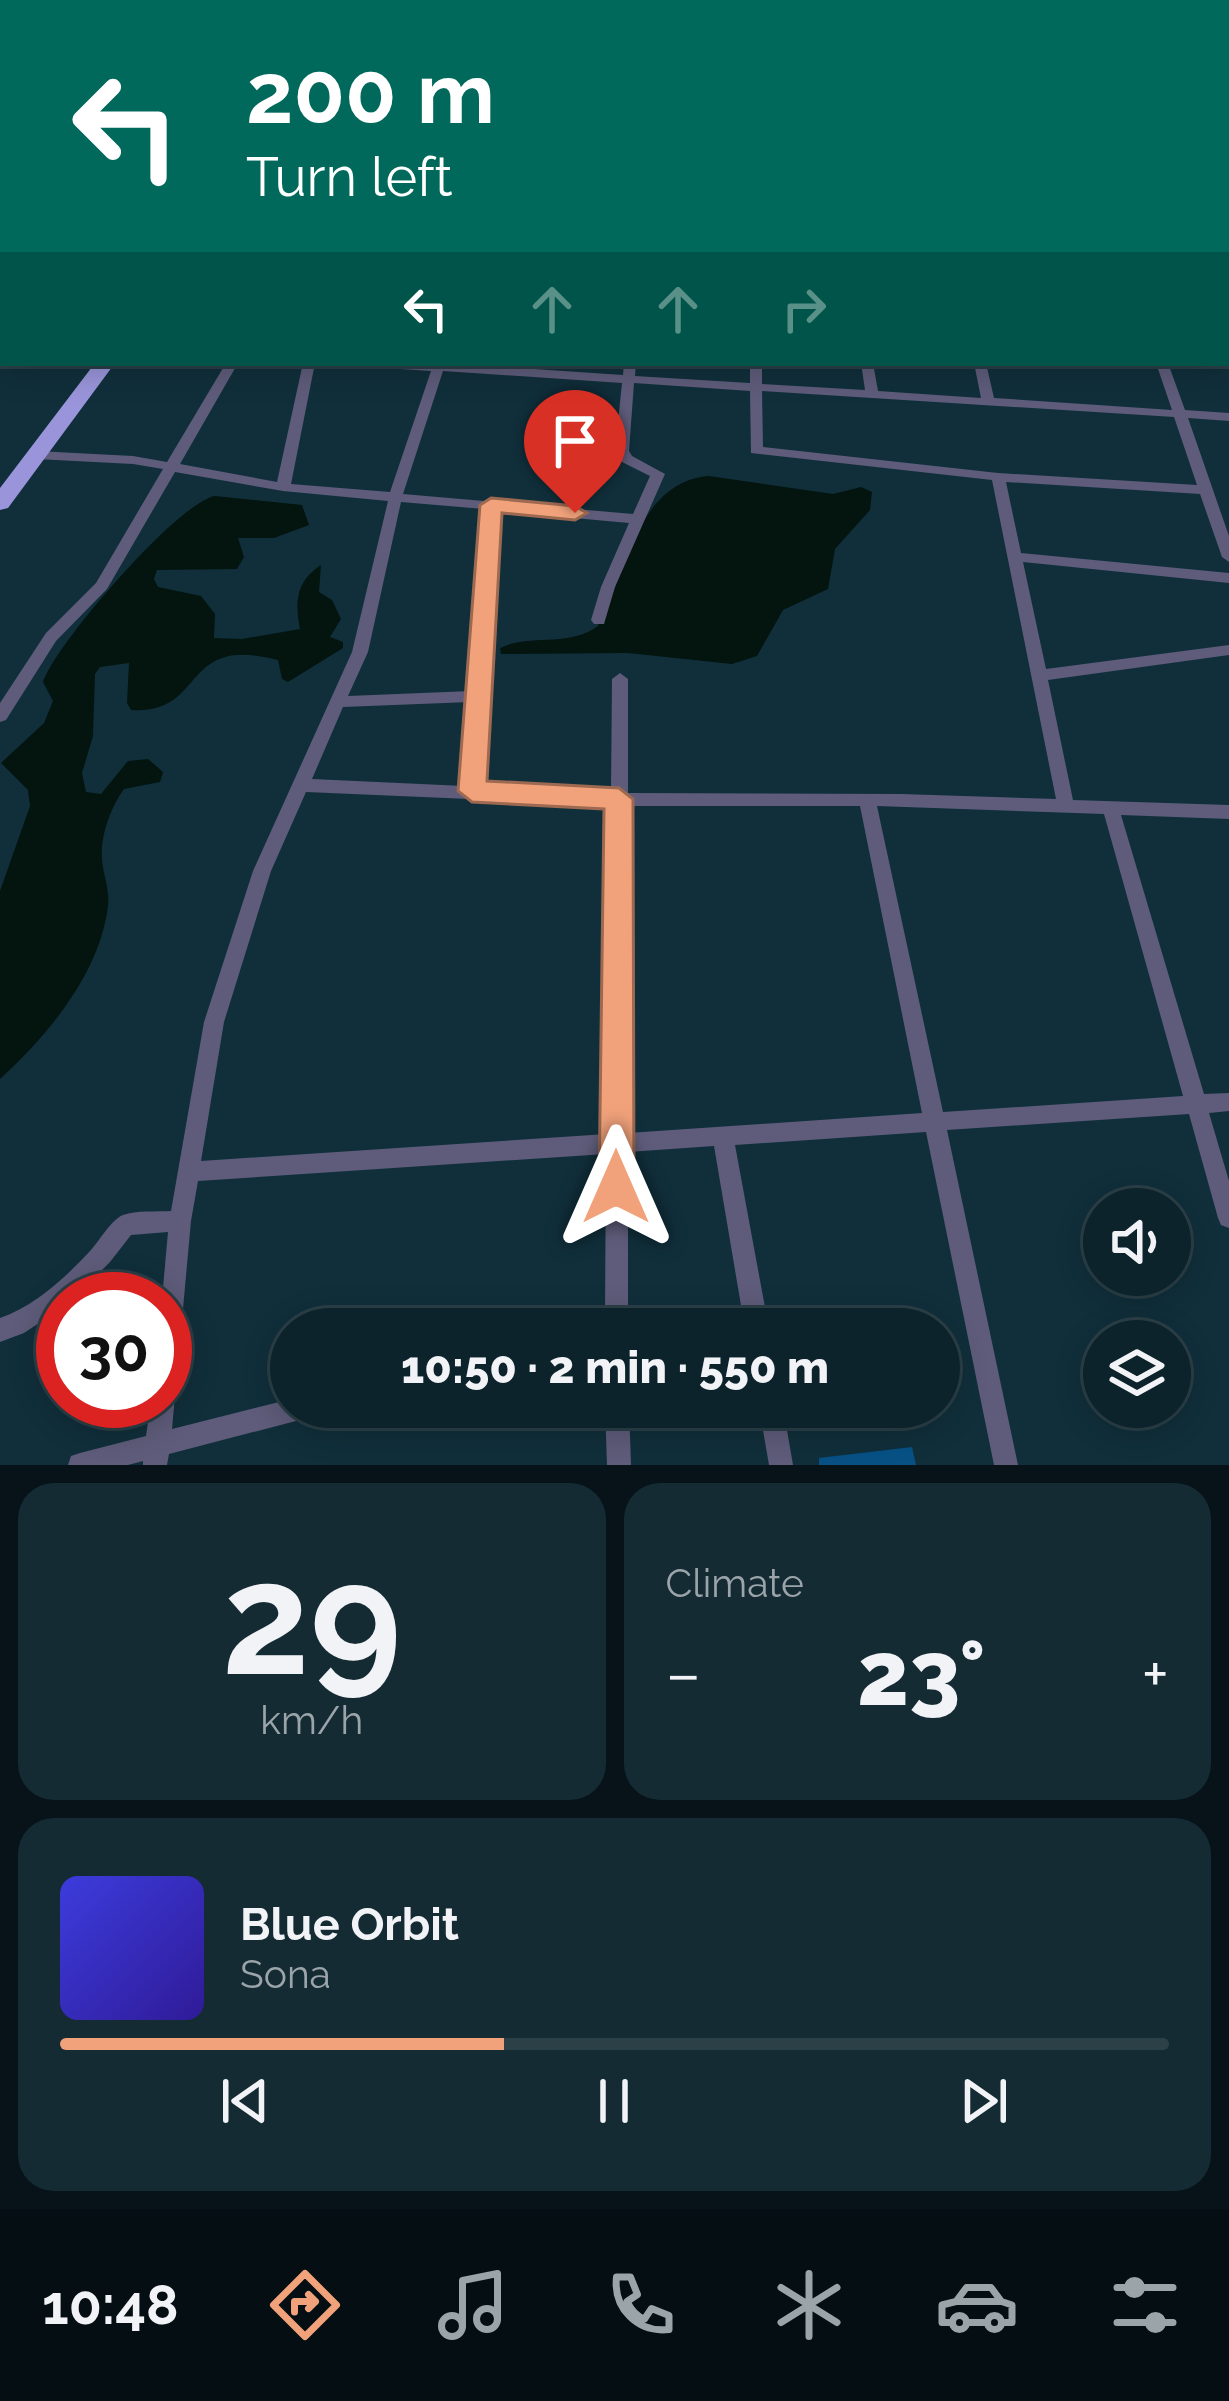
<!DOCTYPE html>
<html lang="en">
<head>
<meta charset="utf-8">
<style>
  :root { --surface:#0c232c; --page:#152b34; --text:#f1f3f6; --muted:#9aa4a9; --line:#2c4048; --accent:#f1a27b }
  body { margin:0; font-family:Raleway,sans-serif; background:var(--page); color:var(--text); height:100vh; display:flex; flex-direction:column; font-size:45px; white-space:nowrap }
  * { box-sizing:border-box; margin:0 }
  p { font-size:39px; color:var(--muted) }
  .icon { flex:none; width:66px; height:66px; fill:none; stroke:currentColor; stroke-width:2; stroke-linecap:round; stroke-linejoin:round }
  .map { position:relative; height:1465px; overflow:hidden }
  .drawer { display:flex; flex-direction:column; gap:18px; padding:18px; background:#071318; flex:1 }
  .drawer>* { flex:none }
  .guide { position:absolute; left:0px; top:0px; width:1230px; height:366px; box-shadow:0 6px 30px #0003,0 0 0 3px var(--line); background:#00695c; color:#fff; overflow:hidden }
  .tools { position:absolute; left:1083px; top:1188px; display:grid; gap:24px }
  .tools a { display:grid; place-items:center; width:108px; height:108px; border-radius:50%; background:var(--surface); box-shadow:0 6px 30px #0003,0 0 0 3px var(--line); font-size:60px }
  .speed { position:absolute; left:36px; top:1272px; display:flex; gap:24px; font-size:60px; font-weight:700; text-align:center }
  .speed>* { display:grid; place-content:center; width:156px; height:156px; border-radius:50%; background:var(--surface); box-shadow:0 6px 30px #0003,0 0 0 3px var(--line); line-height:1 }
  .speed .limit { border:18px solid #d22; background:#fff; color:#111 }
  .pin { position:absolute; display:grid; place-items:center; width:102px; height:102px; color:#fff; margin:-123px -51px; border-radius:50% 50% 50% 0; rotate:-45deg; box-shadow:0 0 12px #0007 }
  .pin .icon { rotate:45deg }
  .me { position:absolute; width:132px; margin:-66px; rotate:0deg; stroke-linejoin:round; filter:drop-shadow(0 0 9px #0008) }
  .turn { display:flex; align-items:center; gap:42px; height:252px; padding:0 48px; font-size:54px }
  .turn .icon { width:156px; height:156px; stroke-width:2.5 }
  .turn b { display:block; font-size:84px; line-height:102px }
  .lanes { display:flex; align-items:center; height:114px; padding:0 48px; background:#0003; justify-content:center; gap:60px; direction:ltr }
  .lanes .off { opacity:.35 }
  .big { font-size:90px; font-weight:800; line-height:1.1 }
  .drawer .tile { flex:1; display:flex; flex-direction:column; justify-content:center; gap:18px; min-width:0; padding:0 42px; border-radius:36px; background:var(--page) }
  .drawer .dial { align-items:center; gap:0 }
  .dial b { font-size:156px; line-height:1 }
  .song { display:flex; align-items:center; gap:36px }
  .cover { width:144px; height:144px; border-radius:18px; background:linear-gradient(135deg,hsl(240 70% 55%),hsl(250 70% 35%)) }
  .played { height:12px; border-radius:6px; background:linear-gradient(90deg,var(--accent) 40%,var(--line) 40%) }
  .keys { display:flex; justify-content:space-around; direction:ltr }
  .heat { display:flex; justify-content:space-between; align-items:center; font-size:66px; direction:ltr }
  .drawer .tiles { flex:1; display:grid; gap:18px; grid-template-columns:1fr 1fr }
  .tile:last-child { grid-column:span 2 }
  .trip { position:absolute; left:270px; top:1308px; width:690px; height:120px; border-radius:60px; background:var(--surface); box-shadow:0 6px 30px #0003,0 0 0 3px var(--line); font-weight:800; line-height:120px; text-align:center }
  .menu { display:flex; height:192px; justify-content:space-around; align-items:center; background:#050e12; color:var(--muted) }
  .menu .icon { width:84px; height:84px }
  .menu .current { color:var(--accent) }
  .menu b { font-size:54px; color:var(--text) }
  .map>svg:first-child { display:block }
</style>
</head>
<body>
<div class="map">
<svg width="1229" height="1465" viewBox="0 0 1229 1465">
  <rect width="100%" height="100%" fill="#102f3b"/>
  <!-- water -->
  <path fill="#04140e" d="M709,476L833,494L861,487L872,492L870,510L835,549L828,589L783,610L757,656L732,664L628,653L501,654L500,648C532,633 567,648 598,626C626,575 636,482 709,476Z
    M215,496L302,505L309,525L274,538H238L244,557L237,569L157,570L154,579L158,587L201,596L215,614L214,638L242,639L300,629C295,604 295,582 321,565L319,592L332,600L341,619L330,637L343,642V648L288,682L282,679L278,660C178,634 208,715 131,710L127,703L129,663L100,667L95,674L93,736L82,773L86,792L101,794L128,761L148,759L163,772L160,782L124,789C111,807 100,836 102,859C103,875 110,889 108,906C100,973 48,1035 0,1079V891L30,806L28,790L1,763L44,723L53,701L43,682C56,644 177,503 215,496Z"/>
  <!-- building -->
  <path fill="#075185" d="M912,1447L916,1465H819V1458Z"/>
  <g fill="none" stroke-linecap="round" stroke-linejoin="round">
    <!-- minor -->
    <path fill="#5e5c7a" fill-rule="evenodd" d="M113,0H121L119,3H111Z
      M207,0H215L214,3H206Z
      M279,0H287V3H279Z
      M462,0H470L468,3H460Z
      M583,0H591L589,3H581Z
      M780,0H827L840,3H793Z
      M870,0H878L879,3H871Z
      M975,0H983L985,3H977Z
      M1043,0H1051L1052,3H1044Z
      M1120,0H1129L1131,3H1122Z
      M1188,0H1196L1198,3H1190Z
      M1227,6H1229V12H1227Z
      M0,25H3V31H0Z
      M1227,61L1229,62V69L1227,68Z
      M3,67V77L0,78V68Z
      M1227,118L1229,119V128L1227,127Z
      M0,134H3V140H0Z
      M0,189H3V195H0Z
      M1227,226H1229V233H1227Z
      M1227,300L1229,301V313L1227,312Z
      M0,352H3V360H0Z
      M226,363H238L180,464L277,482L303,363H315L291,484L390,492L431,371L370,367L364,363H446L623,375L624,363H636L635,376L750,383V363H762V384L865,390L861,363H873L878,391L981,398L974,363H986L994,398L1172,410L1156,363H1168L1185,410L1229,413V421L1188,418L1229,536V562L1222,557L1200,494L1006,482L1021,553L1229,573V583L1023,562L1046,669L1229,645V655L1048,680L1073,800L1229,805V819L1121,815L1204,1094L1229,1093V1111L1209,1113L1229,1181V1228L1221,1225L1218,1218L1189,1114L947,1130L1018,1465H994L926,1132L735,1145L769,1329H745L714,1146L628,1152V1329H582L586,1321L605,1314L606,1154L198,1181L191,1221L172,1429L291,1399V1407H318L315,1416L169,1454L167,1465H143V1461L128,1465H68L71,1456L80,1453L146,1436L151,1401H165V1299H162L168,1232L131,1235L110,1262L77,1295L72,1299H63V1307L24,1333L0,1342V1318C35,1306 66,1277 91,1250C100,1240 111,1220 123,1215C137,1210 156,1212 171,1211L204,1022L253,871L352,652L388,501L283,491L175,472L107,589L56,641L6,720L0,722V703L46,633L96,583L163,469L133,464L36,459L29,455L36,451L133,456L167,462ZM443,371L622,383L615,451L622,462L650,476L633,514L403,494ZM634,383L750,391L751,453L992,480L1056,799L901,794L628,793V679L620,673L612,679L611,792L481,787L498,511L629,523L601,587L591,620L594,624H604L615,587L665,474L632,456L629,451ZM762,391L1174,417L1197,485L998,473L763,447ZM401,502L484,509L471,691L348,696L368,652ZM470,702L464,786L312,779L343,707ZM306,792L611,805L607,1134L201,1161L224,1022L271,871ZM628,806H860L922,1113L628,1133ZM877,806L1104,814L1183,1096L943,1112Z
      M605,1407H629L631,1465H607Z
      M759,1407H783L793,1465H769Z"/>
    <!-- tertiary -->
    <path fill="#5e5c7a" fill-rule="evenodd" d="M1227,87H1229V95H1227Z
      M0,260H3V268H0Z"/>
    <!-- trunk -->
    <path fill="#9a95da" fill-rule="evenodd" d="M361,0H375L359,3Z
      M95,363H115L8,508L0,510V488Z"/>
  </g>
  <!-- route -->
  <path fill="#f1a27b" stroke="#9d6950" stroke-width="3" d="M491,498L575,506L587,513L575,520L502,513L487,781L619,788L633,799L634,1187L629,1199L616,1204L604,1199L599,1187L604,809L472,802L458,791L480,505Z"/>
</svg>
<div class="tools">
<a><svg class="icon" aria-label="sound" viewBox="0 0 24 24"><path d="M4 9h4l5-4v14l-5-4H4zM17 9q2 3 0 6"/></svg></a>
<a><svg class="icon" aria-label="layers" viewBox="0 0 24 24"><path d="M12 4l9 5-9 5-9-5zM3 14l9 5 9-5"/></svg></a>
</div>
<div class="speed"><div class="limit">30</div></div>
<div class="pin" style="left:575px;top:513px;background:#d93025"><svg class="icon" aria-label="arrive" viewBox="0 0 24 24"><path d="M6 21V4h12l-3 4 3 4H6"/></svg></div>
<svg class="me" style="left:616px;top:1187px" viewBox="-20 -20 40 40"><path d="M0-17L14 15 0 8-14 15z" fill="#f1a27b" stroke="#fff" stroke-width="4"/></svg>
<div class="trip">10:50 · 2 min · 550 m</div>
<div class="guide">
<div class="turn"><svg class="icon" aria-label="left" viewBox="0 0 24 24"><path d="M17 20v-9H6M10 6l-5 5 5 5"/></svg><div><b>200 m</b>Turn left</div></div>
<div class="lanes"><svg class="icon" aria-label="left" viewBox="0 0 24 24"><path d="M17 20v-9H6M10 6l-5 5 5 5"/></svg><svg class="icon off" aria-label="ahead" viewBox="0 0 24 24"><path d="M12 20V5M6 11l6-6 6 6"/></svg><svg class="icon off" aria-label="ahead" viewBox="0 0 24 24"><path d="M12 20V5M6 11l6-6 6 6"/></svg><svg class="icon off" aria-label="right" viewBox="0 0 24 24"><path d="M7 20v-9h11M14 6l5 5-5 5"/></svg></div>
</div>
</div>
<section class="drawer">
<div class="tiles">
<div class="tile dial"><b>29</b><p>km/h</p></div>
<div class="tile"><p>Climate</p>
<div class="heat"><a>−</a><b class="big">23°</b><a>+</a></div>
</div>
<div class="tile">
<div class="song"><i class="cover"></i><div><b>Blue Orbit</b><p>Sona</p></div></div>
<div class="played"></div>
<div class="keys"><svg class="icon" aria-label="previous" viewBox="0 0 24 24"><path d="M18 5L8 12l10 7zM5 5v14"/></svg><svg class="icon" aria-label="pause" viewBox="0 0 24 24"><path d="M8 5v14M16 5v14"/></svg><svg class="icon" aria-label="next" viewBox="0 0 24 24"><path d="M6 5l10 7-10 7zM19 5v14"/></svg></div>
</div>
</div>
</section>
<nav class="menu">
<b>10:48</b>
<svg class="icon current" aria-label="directions" viewBox="0 0 24 24"><path d="M12 3l9 9-9 9-9-9zM9 14v-3h6M13 9l2 2-2 2"/></svg>
<svg class="icon" aria-label="music" viewBox="0 0 24 24"><path d="M9 18V5l10-2v13"/><circle cx="6" cy="18" r="3"/><circle cx="16" cy="16" r="3"/></svg>
<svg class="icon" aria-label="phone" viewBox="0 0 24 24"><path d="M5 4h4l2 5-3 2q2 4 5 5l2-3 5 2v4C11 20 4 13 5 4z"/></svg>
<svg class="icon" aria-label="climate" viewBox="0 0 24 24"><path d="M12 3v18M4 7l16 10M4 17L20 7"/></svg>
<svg class="icon" aria-label="car" viewBox="0 0 24 24"><path d="M5 17H2v-5l4-1 3-4h7l3 4 3 1v5h-3M9 17h6M6 11h13"/><circle cx="7" cy="17" r="2"/><circle cx="17" cy="17" r="2"/></svg>
<svg class="icon" aria-label="filters" viewBox="0 0 24 24"><path d="M4 7h16M4 17h16"/><circle cx="9" cy="7" r="2"/><circle cx="15" cy="17" r="2"/></svg>
</nav>
</body>
</html>
